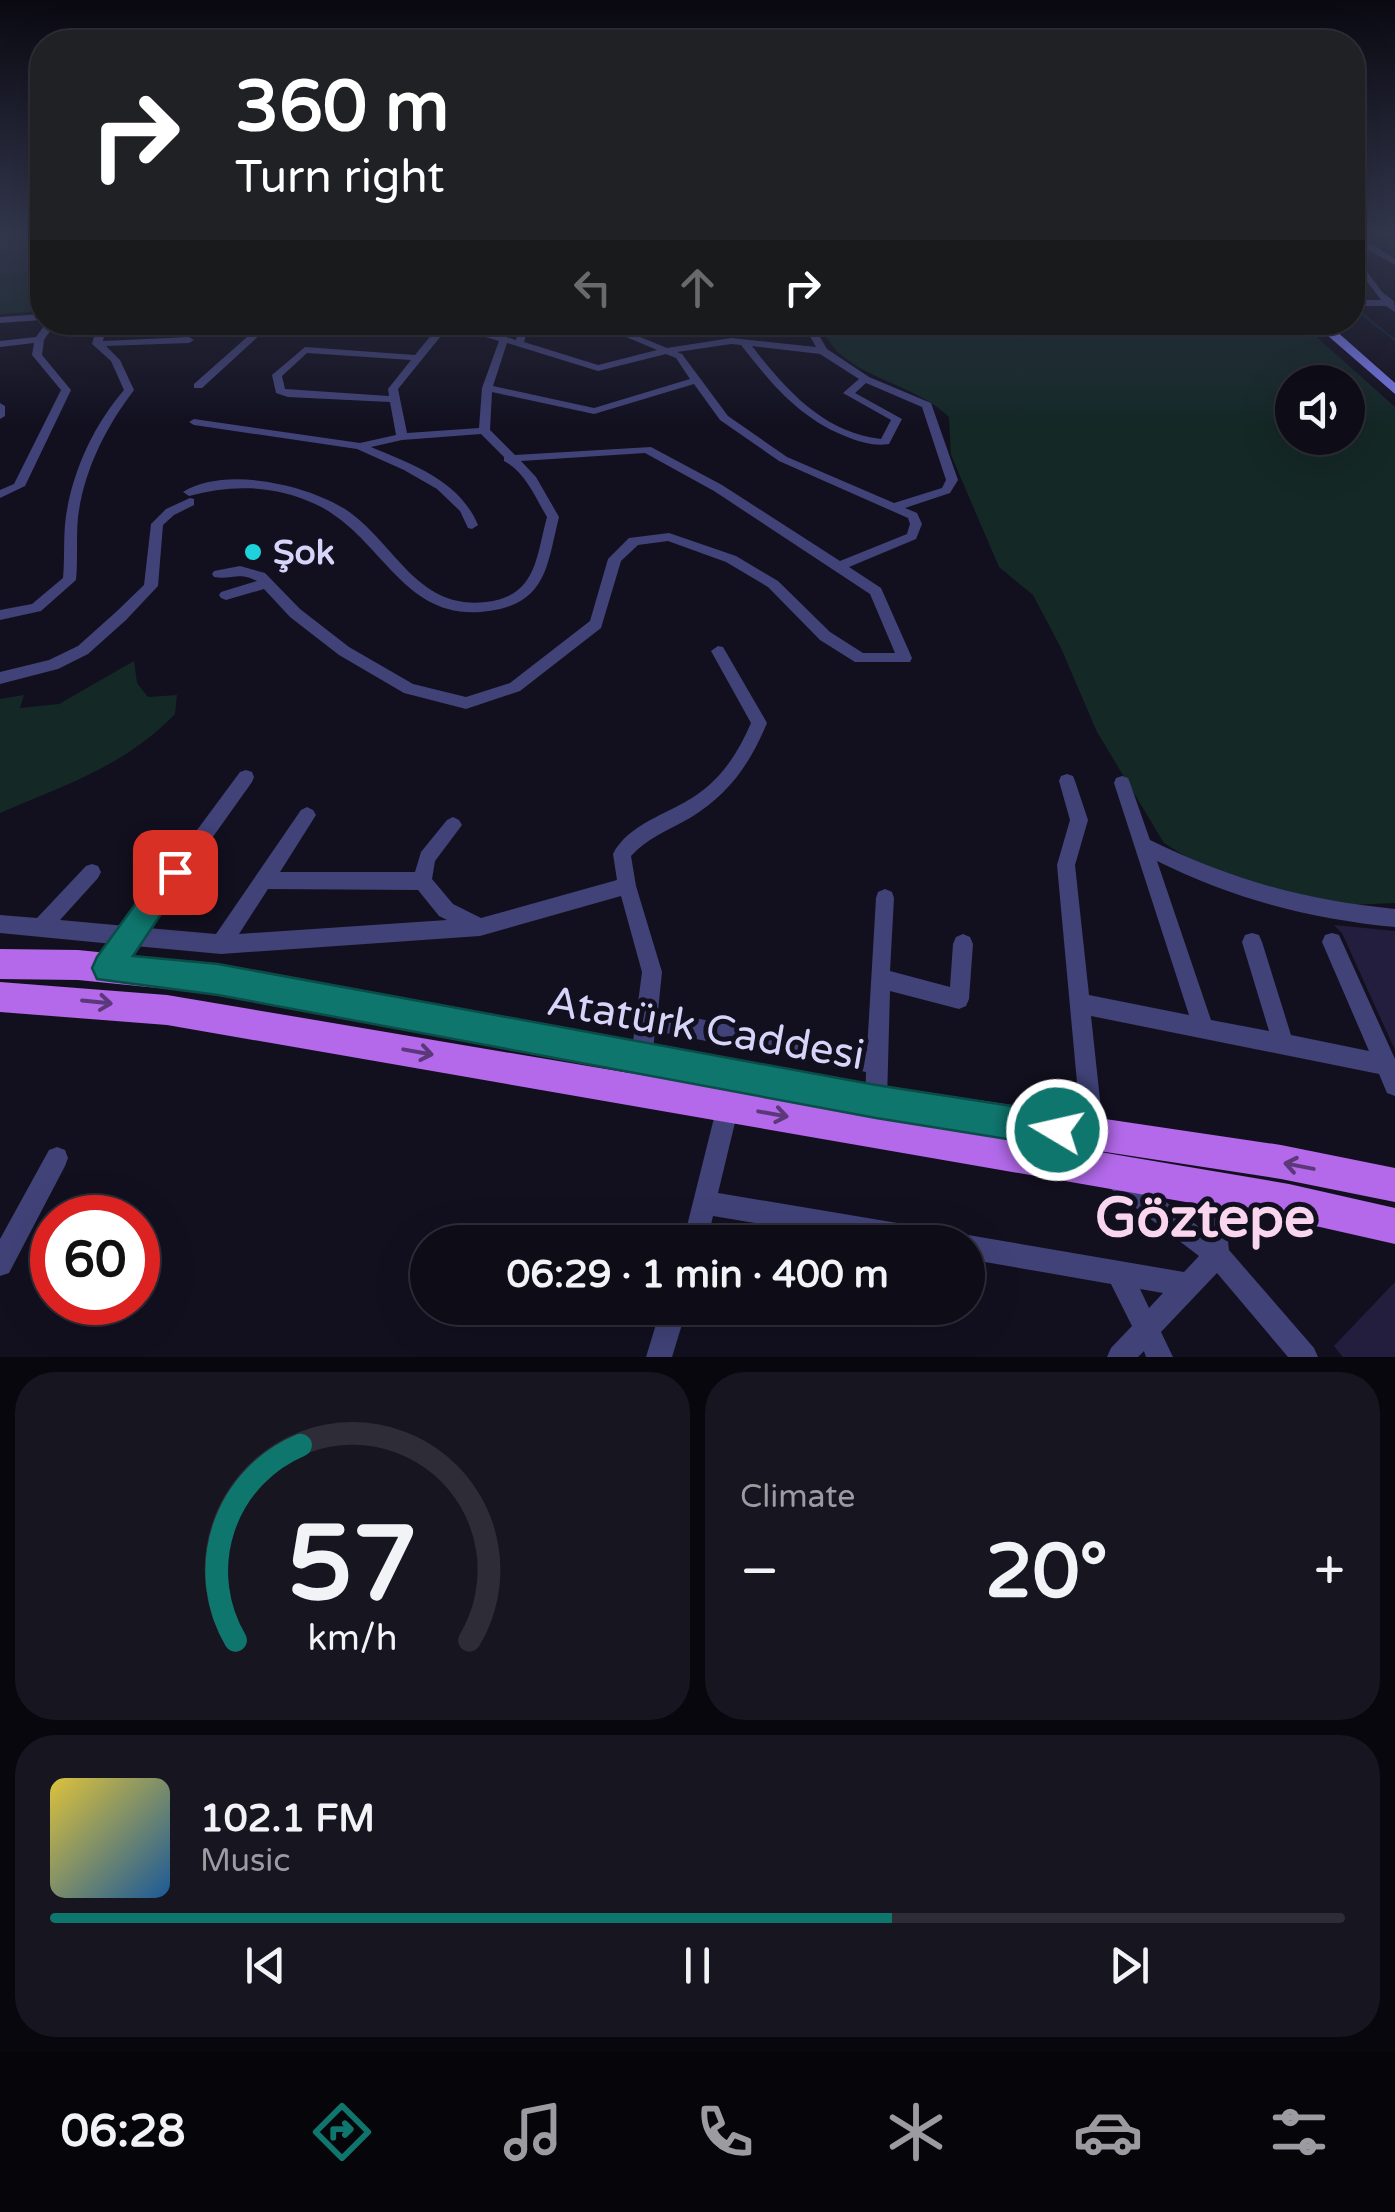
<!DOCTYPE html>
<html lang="en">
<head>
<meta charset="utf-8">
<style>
  :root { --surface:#0e0c17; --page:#171520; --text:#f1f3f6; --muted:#9b9ba1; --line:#2e2c36; --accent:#0f766e }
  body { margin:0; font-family:"Varela Round",sans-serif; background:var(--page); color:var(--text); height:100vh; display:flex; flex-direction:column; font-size:38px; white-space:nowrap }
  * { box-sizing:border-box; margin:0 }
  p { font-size:32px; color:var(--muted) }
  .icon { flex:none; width:55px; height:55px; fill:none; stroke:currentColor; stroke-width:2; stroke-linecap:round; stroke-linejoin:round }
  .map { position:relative; height:1357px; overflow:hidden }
  .sheet { display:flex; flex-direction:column; gap:15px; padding:15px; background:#08070d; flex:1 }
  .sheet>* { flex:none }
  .banner { position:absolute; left:30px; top:30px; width:1335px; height:305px; border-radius:40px; box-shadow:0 10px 40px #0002,0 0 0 2px var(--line); background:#202124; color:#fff; overflow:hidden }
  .controls { position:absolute; left:1275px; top:365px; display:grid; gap:20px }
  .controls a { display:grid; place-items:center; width:90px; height:90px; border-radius:50%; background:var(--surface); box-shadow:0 10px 40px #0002,0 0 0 2px var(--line); font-size:50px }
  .speed { position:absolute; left:30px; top:1195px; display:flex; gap:20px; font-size:50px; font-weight:700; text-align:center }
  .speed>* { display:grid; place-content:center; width:130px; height:130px; border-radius:50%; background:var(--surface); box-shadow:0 10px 40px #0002,0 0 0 2px var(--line); line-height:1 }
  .speed .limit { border:15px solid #d22; background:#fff; color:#111 }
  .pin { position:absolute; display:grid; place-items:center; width:85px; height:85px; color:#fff; margin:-42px; border-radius:20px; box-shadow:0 5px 15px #0006 }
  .me { position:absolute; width:110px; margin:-55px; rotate:279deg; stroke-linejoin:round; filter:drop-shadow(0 0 8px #0008) }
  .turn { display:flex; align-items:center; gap:35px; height:210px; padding:0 40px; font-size:45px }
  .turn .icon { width:130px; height:130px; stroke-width:2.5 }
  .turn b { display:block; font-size:70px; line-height:85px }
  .lanes { display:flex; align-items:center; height:95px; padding:0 40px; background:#0003; justify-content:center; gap:50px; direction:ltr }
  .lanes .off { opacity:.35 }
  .big { font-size:75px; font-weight:700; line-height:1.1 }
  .sheet .card { flex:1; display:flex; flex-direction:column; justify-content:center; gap:15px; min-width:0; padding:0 35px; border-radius:40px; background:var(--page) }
  .sheet .dial { align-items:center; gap:0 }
  .dial svg { height:260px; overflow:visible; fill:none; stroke:var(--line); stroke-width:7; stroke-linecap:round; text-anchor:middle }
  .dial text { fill:var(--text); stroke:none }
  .song { display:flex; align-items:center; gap:30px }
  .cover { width:120px; height:120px; border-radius:15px; background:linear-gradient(135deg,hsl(50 70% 55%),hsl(210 70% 35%)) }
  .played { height:10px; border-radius:5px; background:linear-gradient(90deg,var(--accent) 65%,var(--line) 65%) }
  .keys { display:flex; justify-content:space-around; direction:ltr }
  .heat { display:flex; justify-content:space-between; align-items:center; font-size:55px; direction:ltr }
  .sheet .tiles { flex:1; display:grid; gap:15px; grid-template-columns:1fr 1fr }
  .card:last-child { grid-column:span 2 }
  .trip { position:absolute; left:410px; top:1225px; width:575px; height:100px; border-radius:50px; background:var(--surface); box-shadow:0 10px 40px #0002,0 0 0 2px var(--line); font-weight:700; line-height:100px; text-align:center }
  .tabs { display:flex; height:160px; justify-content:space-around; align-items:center; background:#060509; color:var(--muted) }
  .tabs .icon { width:70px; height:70px }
  .tabs .selected { color:var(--accent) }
  .tabs b { font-size:45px; color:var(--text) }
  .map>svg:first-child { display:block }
</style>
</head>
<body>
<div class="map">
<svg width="1395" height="1357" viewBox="0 0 1395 1357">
  <rect width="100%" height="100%" fill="#12101f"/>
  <!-- green -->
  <path fill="#142826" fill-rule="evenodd" d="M0,235H42V311L0,314Z
    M817,323H1301L1395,407V903L1327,906L1210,872L1164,843L1097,732L1061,648L1033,595L999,567L951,455L949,417C918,387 873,382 840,354C831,346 824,333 817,323ZM1292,382H1348V438H1292Z
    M134,661L137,683L148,697L177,695L175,714C125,766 65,785 0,813V699L24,695L20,708L59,704Z"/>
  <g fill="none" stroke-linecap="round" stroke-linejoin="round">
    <!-- stream -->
    <path stroke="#102138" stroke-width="2.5" d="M1352,306L1395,340"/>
  </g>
  <!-- building -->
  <path fill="#231e3e" d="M1334,925L1395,931V1050L1342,933Z
    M1395,1282V1357H1343L1334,1346Z"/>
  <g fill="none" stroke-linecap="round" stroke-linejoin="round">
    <!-- street -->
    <path fill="#414278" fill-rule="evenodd" d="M1352,241L1375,246L1395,259V265L1369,250L1352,246Z
      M1352,252L1383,293L1394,301L1395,312L1386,306H1352V300H1381L1352,261Z
      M42,314V320L0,323V317Z
      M47,322H56L44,340L42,355L71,390L25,486L0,498V490L14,484L61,390L32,355L34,343L0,347V341L36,337Z
      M98,322H107L103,341L189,337L194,340L189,343L106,346L120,360L134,390C106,427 84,470 78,517C76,538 78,559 76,580L41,611L0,620V610L32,604L63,578C65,558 63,536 66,516C73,470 94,425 124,390L111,361L92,344Z
      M264,322H274L202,388H194V384Z
      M442,322H458L516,340L521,322H530L524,342L598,365L657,350L591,322H604L667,348L731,338L816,347L802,322H811L827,349L869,377L931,403L958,480L950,493L905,508L917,513L922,524L916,539L849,567L881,588L912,658L910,662H855L820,640L768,587L726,562L668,541L638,545L621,561L601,628L520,691L466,709L404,693L339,655L290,617L264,589L226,600L221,598L219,595L221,592L257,581C239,571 232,580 214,577L212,574L214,571L240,566L265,573L300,609L349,647L413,684L466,697L510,683L590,621L608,559L629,538L669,533L736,556L778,581L830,632L863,653H895L870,594L714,491L645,453L521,461L536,477L559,517C547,565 547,603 489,611C402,624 383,535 315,504C274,485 232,484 189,496L183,492C224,466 305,484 345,509C395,542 416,610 486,602C537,596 536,557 547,517C535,497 525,472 504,461V457L481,434L402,440L371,447C413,465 459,480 478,525L472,529L468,528L460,511L437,489L404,470L357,449L194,425L189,422L194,419L360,443L396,435L390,402L288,397L276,393L272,375L305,347L415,355ZM449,326L499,341L482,388L479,428L407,433L398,389ZM507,343L598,371L666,354L676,358L690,379L594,408L493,386ZM731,344L741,345C772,385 801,420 850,438C863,443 875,446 889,444L902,419L855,393L866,383L922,407L946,480L942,488L894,503L787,457L728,416L682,354L677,352ZM752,346L820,354L859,379L843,393L891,420L881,439C824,433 785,389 752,346ZM307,353L411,360L388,389L389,396L285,389L282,376ZM694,384L720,420L779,461L908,518L910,524L907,534L840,561L722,485L651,447L515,455L490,430L492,392L594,414Z
      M693,322H704L705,323L700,326Z
      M0,403L5,406V416L0,419Z
      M190,498L194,499V505L174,515L163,525L158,586L126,620L88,654L58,669L0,684V672L49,660L78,646L116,612L144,585L151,524L166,509Z
      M718,646L723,647L767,723C750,764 729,794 690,818C669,830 647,838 631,856L636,886L662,972L658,1011L867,1051L876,898L878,892L885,889L892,892L894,898L890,971L950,987L953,944L956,937L963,934L970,937L973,944L969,999L966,1006L959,1009L890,991L887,1101L884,1109L876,1112L868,1109L865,1101L866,1072L655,1031L649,1088L646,1096L638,1099L630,1096L627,1088L642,972L621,896L480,936L221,954L135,946L114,975L107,978L100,975L97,968L113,944L0,933V915L37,918L86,866L92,864L98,866L101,872L98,878L60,920L126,926L240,772L246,770L252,772L254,777L252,782L148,928L216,934L301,810L307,807L313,810L316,815L280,872H415L421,852L447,820L453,817L459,820L462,825L435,861L432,879L453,904L481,918L617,880L613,854C628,824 668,814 695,796C722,778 738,753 751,723L711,651ZM268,889L418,890L439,916L447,920L239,934Z
      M1067,774L1073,776L1075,781L1088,820L1075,865L1089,995L1189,1015L1114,783L1116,778L1122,776L1128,778L1130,783L1150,840C1233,880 1303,900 1395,909V927C1311,919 1233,899 1157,861L1211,1020L1269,1031L1242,942L1245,935L1252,933L1259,935L1262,942L1291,1035L1369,1051L1322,942L1325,935L1332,933L1339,935L1395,1059V1096L1387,1093L1379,1074L1091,1016L1104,1137L1101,1145L1093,1148L1085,1145L1082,1137L1057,865L1070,820L1059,781L1061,776Z
      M728,1095L736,1098L739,1106L718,1193L939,1230L948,1233L951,1242H870L713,1216L707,1242H683L717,1106L720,1098Z
      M57,1147L65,1150L68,1158L65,1166L9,1273L0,1276V1239L49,1150Z
      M1119,1169L1127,1173L1202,1229L1198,1190L1202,1182L1210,1178L1218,1182L1222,1190L1229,1250L1314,1348L1318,1357H1288L1217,1273L1161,1332L1173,1357H1146L1144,1351L1138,1357H1107L1111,1348L1132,1326L1111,1284L968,1259V1242H958L959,1238L968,1235L1184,1272L1199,1256L1111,1189L1107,1181L1111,1173ZM1140,1289L1163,1293L1149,1308Z
      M661,1308H687L672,1357H646Z"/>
    <!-- secondary -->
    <path fill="#787bec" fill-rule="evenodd" d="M1312,322H1326L1395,383V394Z"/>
    <!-- primary -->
    <path fill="#b369ea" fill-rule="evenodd" d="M0,949L78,950L218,964L876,1085L1281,1145L1395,1168V1202L1281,1179L1047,1143L1289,1184L1395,1208V1244L1289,1220L167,1025L0,1012V982L167,995L724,1089L218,994L78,980L0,979Z"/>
  </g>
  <!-- one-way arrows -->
  <defs><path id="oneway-shaft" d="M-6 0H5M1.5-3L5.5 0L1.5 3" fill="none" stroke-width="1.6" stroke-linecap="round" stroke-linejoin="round" transform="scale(2.5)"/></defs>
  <g stroke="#5a387a">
    <use href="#oneway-shaft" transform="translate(97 1002) rotate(6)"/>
    <use href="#oneway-shaft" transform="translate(418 1052) rotate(10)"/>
    <use href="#oneway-shaft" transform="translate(773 1114) rotate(10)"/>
    <use href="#oneway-shaft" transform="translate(1299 1166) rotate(-169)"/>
  </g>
  <!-- sky -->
  <linearGradient id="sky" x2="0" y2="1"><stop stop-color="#0a0911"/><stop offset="0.55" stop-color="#33374d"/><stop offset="1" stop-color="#33374d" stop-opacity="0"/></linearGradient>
  <rect width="1395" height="425" fill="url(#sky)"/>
  <!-- route -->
  <path fill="#0f766e" stroke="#0a4d48" stroke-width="2.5" d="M175,859L185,862L189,872L133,956L218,964L876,1085L1057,1113L1069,1118L1074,1130L1069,1142L1057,1147L876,1118L218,995L97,979L92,968L97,957L166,862Z"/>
  <!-- markers -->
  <circle fill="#1ed2db" stroke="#12101f" stroke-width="4" cx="253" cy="552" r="10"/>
  <g text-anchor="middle" stroke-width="10" stroke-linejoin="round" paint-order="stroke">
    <!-- poi labels -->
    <g font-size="35" font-weight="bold" fill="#d6d4f9" stroke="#12101f" text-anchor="start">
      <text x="273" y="564">Şok</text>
    </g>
    <!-- near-street labels -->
    <g font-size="42" fill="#d6d4f9" stroke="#12101f">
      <text transform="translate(706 1027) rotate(10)" y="15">Atatürk Caddesi</text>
    </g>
    <!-- near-district labels -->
    <g font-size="55" font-weight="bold" fill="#f9d6ee" stroke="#12101f">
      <text x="1205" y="1236">Göztepe</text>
    </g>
  </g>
</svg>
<div class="controls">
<a><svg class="icon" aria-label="sound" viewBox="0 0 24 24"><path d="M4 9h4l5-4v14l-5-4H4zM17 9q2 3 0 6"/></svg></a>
</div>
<div class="speed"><div class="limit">60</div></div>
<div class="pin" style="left:175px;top:872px;background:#d93025"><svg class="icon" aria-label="arrive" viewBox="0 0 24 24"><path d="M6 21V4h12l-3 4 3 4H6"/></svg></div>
<svg class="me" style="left:1057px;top:1130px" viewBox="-20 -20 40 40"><circle r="17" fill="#0f766e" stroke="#fff" stroke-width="3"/><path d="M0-11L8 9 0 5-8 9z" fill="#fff"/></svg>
<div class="trip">06:29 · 1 min · 400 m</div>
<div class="banner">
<div class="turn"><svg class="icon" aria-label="right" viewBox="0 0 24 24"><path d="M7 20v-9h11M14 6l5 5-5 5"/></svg><div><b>360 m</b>Turn right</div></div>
<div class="lanes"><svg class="icon off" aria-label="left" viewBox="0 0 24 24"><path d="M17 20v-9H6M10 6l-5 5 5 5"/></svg><svg class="icon off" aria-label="ahead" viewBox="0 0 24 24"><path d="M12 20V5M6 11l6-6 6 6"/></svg><svg class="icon" aria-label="right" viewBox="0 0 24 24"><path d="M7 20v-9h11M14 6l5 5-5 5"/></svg></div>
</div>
</div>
<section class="sheet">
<div class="tiles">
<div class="card dial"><svg viewBox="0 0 100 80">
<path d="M14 69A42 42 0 1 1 86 69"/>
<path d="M14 69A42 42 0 0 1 34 9" stroke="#0f766e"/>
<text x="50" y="56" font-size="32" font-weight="700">57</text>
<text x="50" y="72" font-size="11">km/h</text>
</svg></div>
<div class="card"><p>Climate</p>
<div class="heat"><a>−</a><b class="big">20°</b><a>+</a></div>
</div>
<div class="card">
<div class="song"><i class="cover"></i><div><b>102.1 FM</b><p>Music</p></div></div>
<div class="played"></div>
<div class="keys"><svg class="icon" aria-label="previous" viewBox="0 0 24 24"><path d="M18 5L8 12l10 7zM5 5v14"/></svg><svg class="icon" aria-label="pause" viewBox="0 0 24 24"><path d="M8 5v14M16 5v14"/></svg><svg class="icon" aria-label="next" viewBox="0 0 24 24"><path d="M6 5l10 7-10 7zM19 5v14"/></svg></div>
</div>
</div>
</section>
<nav class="tabs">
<b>06:28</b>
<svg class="icon selected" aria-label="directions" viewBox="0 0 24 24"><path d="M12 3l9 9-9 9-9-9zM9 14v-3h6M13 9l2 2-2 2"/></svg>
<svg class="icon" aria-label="music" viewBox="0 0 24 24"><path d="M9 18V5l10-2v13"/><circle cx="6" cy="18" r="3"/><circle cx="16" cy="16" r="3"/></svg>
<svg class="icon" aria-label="phone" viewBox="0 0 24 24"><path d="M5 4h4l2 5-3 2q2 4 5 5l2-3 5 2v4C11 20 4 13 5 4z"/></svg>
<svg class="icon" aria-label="climate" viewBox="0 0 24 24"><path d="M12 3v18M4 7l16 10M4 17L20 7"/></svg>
<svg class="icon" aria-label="car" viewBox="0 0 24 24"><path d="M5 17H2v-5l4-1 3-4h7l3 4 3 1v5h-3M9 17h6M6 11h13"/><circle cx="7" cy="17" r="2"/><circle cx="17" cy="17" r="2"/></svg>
<svg class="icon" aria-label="filters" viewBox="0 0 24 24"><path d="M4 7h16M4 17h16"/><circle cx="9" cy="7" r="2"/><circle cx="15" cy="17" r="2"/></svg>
</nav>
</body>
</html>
